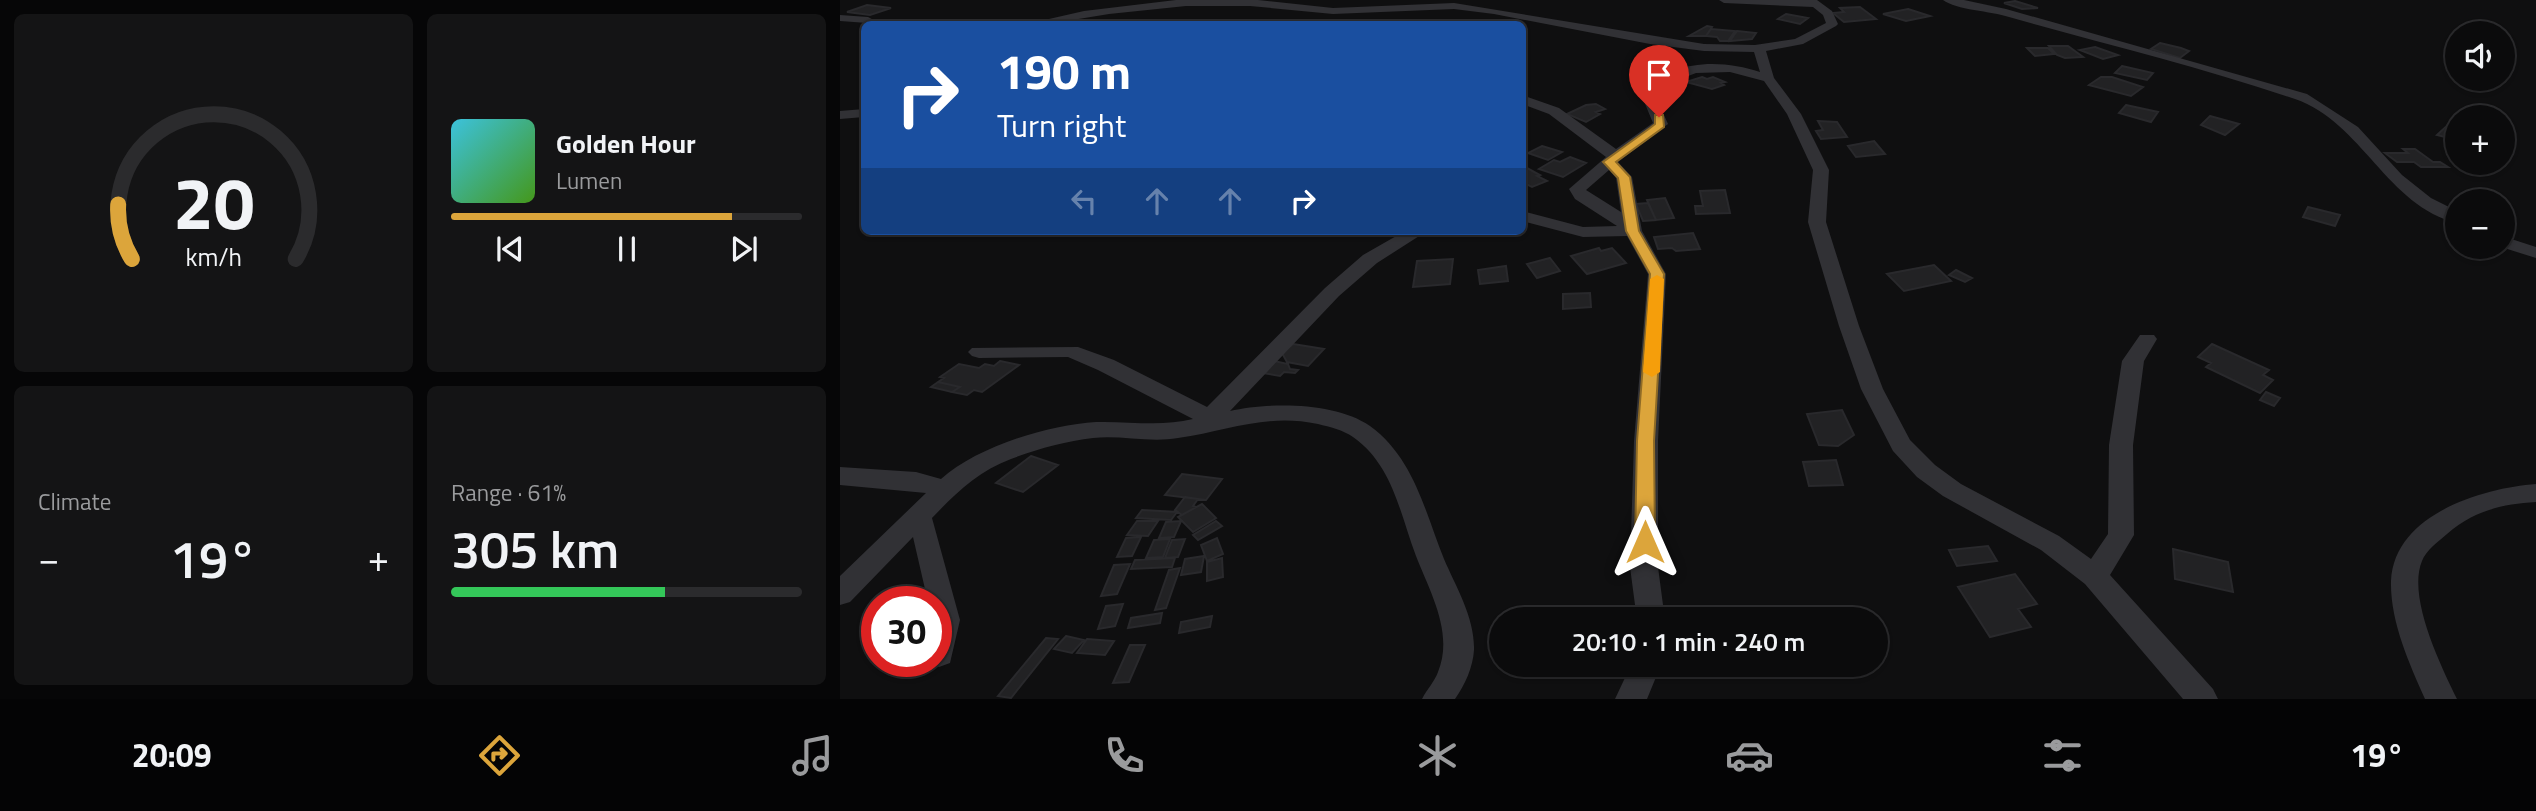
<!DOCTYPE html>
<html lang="en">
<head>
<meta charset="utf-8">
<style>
  :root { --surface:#0b0b0c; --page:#141415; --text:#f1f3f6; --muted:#9a9b9d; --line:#2b2b2d; --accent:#dca53b }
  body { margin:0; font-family:"Titillium Web",sans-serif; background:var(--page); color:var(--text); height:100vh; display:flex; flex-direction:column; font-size:26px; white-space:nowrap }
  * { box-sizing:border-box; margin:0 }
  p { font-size:23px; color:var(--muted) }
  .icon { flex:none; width:38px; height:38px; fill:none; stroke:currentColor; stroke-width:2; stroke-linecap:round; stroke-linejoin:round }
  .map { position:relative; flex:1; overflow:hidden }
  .sheet { display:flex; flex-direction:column; gap:14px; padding:14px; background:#060607; width:840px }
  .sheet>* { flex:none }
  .guide { position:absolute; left:21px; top:21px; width:665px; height:214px; border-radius:10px; box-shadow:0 2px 5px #0004,0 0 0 2px var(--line); background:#1a4fa0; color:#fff; overflow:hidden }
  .controls { position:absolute; left:1605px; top:21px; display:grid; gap:14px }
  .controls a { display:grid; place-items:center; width:70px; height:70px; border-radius:50%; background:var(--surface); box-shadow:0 2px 5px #0004,0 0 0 2px var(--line); font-size:35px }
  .speed { position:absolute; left:21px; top:586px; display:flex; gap:14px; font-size:35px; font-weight:700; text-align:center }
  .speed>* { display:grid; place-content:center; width:91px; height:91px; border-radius:50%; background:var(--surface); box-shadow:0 2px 5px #0004,0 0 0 2px var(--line); line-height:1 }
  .speed .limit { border:10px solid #d22; background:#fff; color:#111 }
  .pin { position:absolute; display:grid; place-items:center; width:60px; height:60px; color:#fff; margin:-72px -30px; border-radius:50% 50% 50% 0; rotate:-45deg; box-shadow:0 0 7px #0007 }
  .pin .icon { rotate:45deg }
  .me { position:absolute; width:77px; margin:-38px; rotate:0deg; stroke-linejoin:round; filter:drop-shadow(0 0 5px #0008) }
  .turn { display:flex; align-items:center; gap:24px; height:147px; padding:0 21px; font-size:32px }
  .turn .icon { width:91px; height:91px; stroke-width:2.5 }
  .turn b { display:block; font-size:49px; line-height:60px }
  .lanes { display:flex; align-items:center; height:66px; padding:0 21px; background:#0003; justify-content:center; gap:35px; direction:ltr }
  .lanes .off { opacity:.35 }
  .big { font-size:52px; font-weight:600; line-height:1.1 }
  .sheet .tile { flex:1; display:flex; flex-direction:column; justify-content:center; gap:10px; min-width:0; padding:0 24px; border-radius:10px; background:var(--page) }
  .sheet .dial { align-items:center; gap:0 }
  .dial svg { height:182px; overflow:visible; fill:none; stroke:var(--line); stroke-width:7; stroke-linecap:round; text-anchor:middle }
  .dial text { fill:var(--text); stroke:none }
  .song { display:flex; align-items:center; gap:21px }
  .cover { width:84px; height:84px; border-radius:10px; background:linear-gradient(135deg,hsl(190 70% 55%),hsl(100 70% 35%)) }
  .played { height:7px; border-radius:4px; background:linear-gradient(90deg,var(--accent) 80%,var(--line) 80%) }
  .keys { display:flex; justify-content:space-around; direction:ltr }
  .heat { display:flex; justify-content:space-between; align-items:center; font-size:38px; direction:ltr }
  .charge { height:10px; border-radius:5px; background:linear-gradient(90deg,#34c759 61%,var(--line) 0) }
  .sheet .tiles { flex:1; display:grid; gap:14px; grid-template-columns:repeat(2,1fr) }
  .trip { position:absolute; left:649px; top:607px; width:399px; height:70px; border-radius:35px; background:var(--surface); box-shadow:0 2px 5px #0004,0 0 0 2px var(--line); font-weight:600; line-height:70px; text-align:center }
  .tabs { display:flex; height:112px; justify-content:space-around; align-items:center; background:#040405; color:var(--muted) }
  .tabs .icon { width:49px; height:49px }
  .tabs .current { color:var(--accent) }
  .tabs b { font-size:32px; color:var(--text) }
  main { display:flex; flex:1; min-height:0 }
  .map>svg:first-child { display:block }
</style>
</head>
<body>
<main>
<section class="sheet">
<div class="tiles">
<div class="tile dial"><svg viewBox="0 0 100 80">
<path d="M14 69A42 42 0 1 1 86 69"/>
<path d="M14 69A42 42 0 0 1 8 45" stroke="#dca53b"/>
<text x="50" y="56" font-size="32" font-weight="700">20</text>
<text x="50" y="72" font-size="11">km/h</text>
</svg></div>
<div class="tile">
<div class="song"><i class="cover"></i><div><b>Golden Hour</b><p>Lumen</p></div></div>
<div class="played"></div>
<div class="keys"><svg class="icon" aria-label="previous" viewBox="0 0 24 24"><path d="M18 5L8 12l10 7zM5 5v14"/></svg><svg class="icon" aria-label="pause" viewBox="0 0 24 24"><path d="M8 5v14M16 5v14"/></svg><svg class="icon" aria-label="next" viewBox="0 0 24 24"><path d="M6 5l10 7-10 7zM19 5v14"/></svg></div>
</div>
<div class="tile"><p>Climate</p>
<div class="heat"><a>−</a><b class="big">19°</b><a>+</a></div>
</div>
<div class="tile"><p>Range · 61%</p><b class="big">305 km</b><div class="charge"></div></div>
</div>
</section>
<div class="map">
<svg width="1696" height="699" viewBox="0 0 1696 699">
  <rect width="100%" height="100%" fill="#0f0f10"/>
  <!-- building -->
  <path fill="#222224" stroke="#29292c" stroke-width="2" d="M1175,1L1198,8L1182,9L1164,3Z
    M27,5L51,8L30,15L7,12Z
    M1020,7L1036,19L1004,22L993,13L1004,12L1000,8Z
    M1068,9L1090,16L1066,21L1043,14Z
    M946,14L968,18L960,24L938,19Z
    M867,26L872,27L866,36H849Z
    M871,29L895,31L888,41H880L877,37L866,36Z
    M897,31L916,33L912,39L890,41Z
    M1320,43L1341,48L1349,51L1340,58L1311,49Z
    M1209,46H1228L1243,57L1225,58L1217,55Z
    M1255,47L1278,55L1263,59L1240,50Z
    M1187,48H1208L1214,54L1195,56Z
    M1282,66L1313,73L1307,80L1275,73Z
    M862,77L867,79L873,77L885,82L881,83L884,85L872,89L846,82Z
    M1261,77H1272L1303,87L1291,96L1249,85Z
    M756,104L765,109L756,112L760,114L746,122L727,114L746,105Z
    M1286,105L1318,112L1311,122L1279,113Z
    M1370,116L1399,124L1385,135L1361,125Z
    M978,121L997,122L1007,137L981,139L976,131L983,130Z
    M1608,125L1617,128V140L1597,135Z
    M1034,141L1045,154L1016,157L1008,146Z
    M702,146L722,152L708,160L688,153Z
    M1563,149H1575L1593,162H1600L1608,167H1581L1574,162H1557L1545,153H1568Z
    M730,157L746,163L723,177L699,169L714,160L720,162Z
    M685,167L700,175L697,176L707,181L692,187L682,182Z
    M885,190L890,213L856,214L855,206H863L860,191Z
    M825,198L834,218L816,220L807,200Z
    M808,203L816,220L803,221L796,204Z
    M1468,207L1500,215L1495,226L1463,217Z
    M853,233L860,249L836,251L832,248L818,249L814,237Z
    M759,248L761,251L772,248L786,263L747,274L731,256Z
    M710,258L720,271L697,278L687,264Z
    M613,259L610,284L573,287L577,261Z
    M1094,265L1111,281L1064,291L1047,274Z
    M666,266L668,281L640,284L638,270Z
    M1116,270L1132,278L1125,282L1109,275Z
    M750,293L751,307L723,309V294Z
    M453,344L484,349L468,366L447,362L442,353Z
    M1372,344L1429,370L1423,375L1433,380L1420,393L1366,367L1371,363L1358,357Z
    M160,361L179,365L142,392L134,390L127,395L112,392L120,387L98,382L104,378L100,377L119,364L139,368L145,364L154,366Z
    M434,361L448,364L450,369L458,370L455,373L444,372L440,376L423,373Z
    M98,382L120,387L112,392L91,387Z
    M1426,392L1440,398L1434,406L1420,400Z
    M1002,410L1014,435L998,446L979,445L967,414Z
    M191,456L218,465L183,492L156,483Z
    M996,460L1003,485L969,486L963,462Z
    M342,474L382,479L366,500L325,495Z
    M345,497L358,499L353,506L356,507L342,515L335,510Z
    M362,504L376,518L353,532L338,517Z
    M302,510L337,512L331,520L296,518Z
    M297,521H318L308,536L287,535Z
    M341,521L334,537L319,538L326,522Z
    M376,521L382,526L358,540L353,535Z
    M301,537L292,556L277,557L286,538Z
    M377,538L383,554L367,561L361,545Z
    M330,539L323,557L306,558L314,540Z
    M345,539L338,557L325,558L332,540Z
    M1148,546L1157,561L1117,566L1109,550Z
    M1333,549L1388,562L1393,592L1335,579Z
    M364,556L361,572L341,575L345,559Z
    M335,558L332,567L291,569L295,560Z
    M382,558L383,577L367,581V562Z
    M290,564L277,594L261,596L274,565Z
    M340,568L326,608L315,610L329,570Z
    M1175,574L1197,604L1178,609L1191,627L1150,637L1118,587Z
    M283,604L275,626L258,629L266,606Z
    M322,613L320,623L288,628L291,618Z
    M372,616L370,627L339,633L341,622Z
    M226,636L244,640L232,653L214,649Z
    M206,638L218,639L171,698L158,696Z
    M247,639L274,641L265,655L237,653Z
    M290,645H305L289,682L273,683Z"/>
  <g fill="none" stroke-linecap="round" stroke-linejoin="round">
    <!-- minor -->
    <path fill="#313135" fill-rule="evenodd" d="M336,0H418L493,8L614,3L864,44L915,45L955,39L986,23L983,15L973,7L884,3L879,0H977L992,11L998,24L996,26L963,44L926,51L934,78L961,114L989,170L986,222L1019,326L1043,389L1070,440L1095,465L1121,484L1219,536L1251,559L1268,534L1269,445L1282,361L1300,335H1314L1317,339L1304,361L1293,445L1294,535L1270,575L1373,689L1378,699H1343L1245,584L1201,550L1103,496L1077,477L1053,451L1021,389L999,326L968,222L973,170L947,114L924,81L890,72L856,73L830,83L815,95L828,124L778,162L792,177L802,231L826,274L818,441V567L825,620H797L790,567L794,441L808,274L787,236L743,237L682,221V211L743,227L777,226L735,199L729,189L766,157L709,114L682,104V95L719,108L776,149L813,123L801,94C830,59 881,59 920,72L914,52L864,51L810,44L654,14L614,9L493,14L410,6H346L269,14L208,24H187L244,11ZM769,170L776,178L781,212L746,190Z
      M1103,0H1124L1166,9L1467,94L1518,127L1562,175L1591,198L1617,211V223C1547,206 1522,122 1455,99C1361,67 1264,44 1169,17C1151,11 1116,10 1103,0Z
      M0,15L28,17L41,24L0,21Z
      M24,109V117L0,119V111Z
      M565,231H587L537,263L499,296L390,411C429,402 496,402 530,426C574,458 585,512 604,559C616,587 635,618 634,650C633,667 625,685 615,699H582C587,689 595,681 598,672C614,633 590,592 576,556C560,514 553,465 513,437C503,430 490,427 478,424C426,413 388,431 338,438C310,443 281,435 253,438C226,441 197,449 171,459C138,471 116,493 92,518L120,620L110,663L99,667L88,662H96V602H88L73,537L10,602L0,605V576L86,493L0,485V467L76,472L101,479C137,447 207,425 256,422C289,421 321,427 353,419L258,370L228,357L139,358L132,356L128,352L132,348L238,347L274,360L367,407L485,288L523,255Z
      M1662,236L1696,247V258L1661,247Z
      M1696,484V502C1662,504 1633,511 1607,534C1599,541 1586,550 1582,561C1567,597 1601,666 1617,699H1585C1569,663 1550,621 1551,581C1554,514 1643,488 1696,484Z
      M791,665H821L807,699H775Z"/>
  </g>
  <!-- route -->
  <path fill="#dca53b" stroke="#8f6b26" stroke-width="2" d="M815,115H823L824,127L776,162L790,177L799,231L824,274L814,441L815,542L812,547L805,549L798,547L795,542L797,441L810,274L786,231L778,178L763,162L810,128L815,124Z"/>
  <!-- slow -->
  <path fill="#f59e0b" d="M817,275L824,279L820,372L812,377L803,372L810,279Z"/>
</svg>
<div class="controls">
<a><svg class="icon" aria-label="sound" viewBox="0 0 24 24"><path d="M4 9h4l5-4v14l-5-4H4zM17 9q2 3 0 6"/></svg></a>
<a>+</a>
<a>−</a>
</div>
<div class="speed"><div class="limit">30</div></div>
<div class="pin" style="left:819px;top:117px;background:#d93025"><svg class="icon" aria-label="arrive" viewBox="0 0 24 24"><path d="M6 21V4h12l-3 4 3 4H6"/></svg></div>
<svg class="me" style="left:805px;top:542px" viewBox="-20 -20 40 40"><path d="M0-17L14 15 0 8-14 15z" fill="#dca53b" stroke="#fff" stroke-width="4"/></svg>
<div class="trip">20:10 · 1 min · 240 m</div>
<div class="guide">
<div class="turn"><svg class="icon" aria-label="right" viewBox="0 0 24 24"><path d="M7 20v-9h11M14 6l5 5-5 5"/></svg><div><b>190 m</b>Turn right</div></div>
<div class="lanes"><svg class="icon off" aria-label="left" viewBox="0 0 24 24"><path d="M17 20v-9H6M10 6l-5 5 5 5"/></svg><svg class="icon off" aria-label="ahead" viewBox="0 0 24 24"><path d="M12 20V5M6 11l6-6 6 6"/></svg><svg class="icon off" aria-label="ahead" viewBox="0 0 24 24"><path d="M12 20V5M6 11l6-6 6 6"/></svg><svg class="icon" aria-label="right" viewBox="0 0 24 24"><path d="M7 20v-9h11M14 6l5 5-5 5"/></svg></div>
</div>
</div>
</main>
<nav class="tabs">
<b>20:09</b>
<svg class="icon current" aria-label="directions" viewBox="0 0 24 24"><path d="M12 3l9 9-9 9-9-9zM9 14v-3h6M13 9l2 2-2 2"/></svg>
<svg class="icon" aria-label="music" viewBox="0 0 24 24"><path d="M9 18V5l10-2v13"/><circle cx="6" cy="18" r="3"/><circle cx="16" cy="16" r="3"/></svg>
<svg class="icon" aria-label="phone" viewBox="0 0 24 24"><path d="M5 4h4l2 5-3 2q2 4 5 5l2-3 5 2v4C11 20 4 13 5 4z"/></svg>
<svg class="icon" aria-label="climate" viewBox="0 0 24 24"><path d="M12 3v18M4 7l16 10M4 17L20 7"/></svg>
<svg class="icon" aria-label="car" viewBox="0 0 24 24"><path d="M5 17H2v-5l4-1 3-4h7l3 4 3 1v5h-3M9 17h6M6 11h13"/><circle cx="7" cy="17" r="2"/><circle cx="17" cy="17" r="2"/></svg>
<svg class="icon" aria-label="filters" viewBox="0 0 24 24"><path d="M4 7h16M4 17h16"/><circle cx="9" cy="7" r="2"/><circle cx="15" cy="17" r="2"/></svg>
<b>19°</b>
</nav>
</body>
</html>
